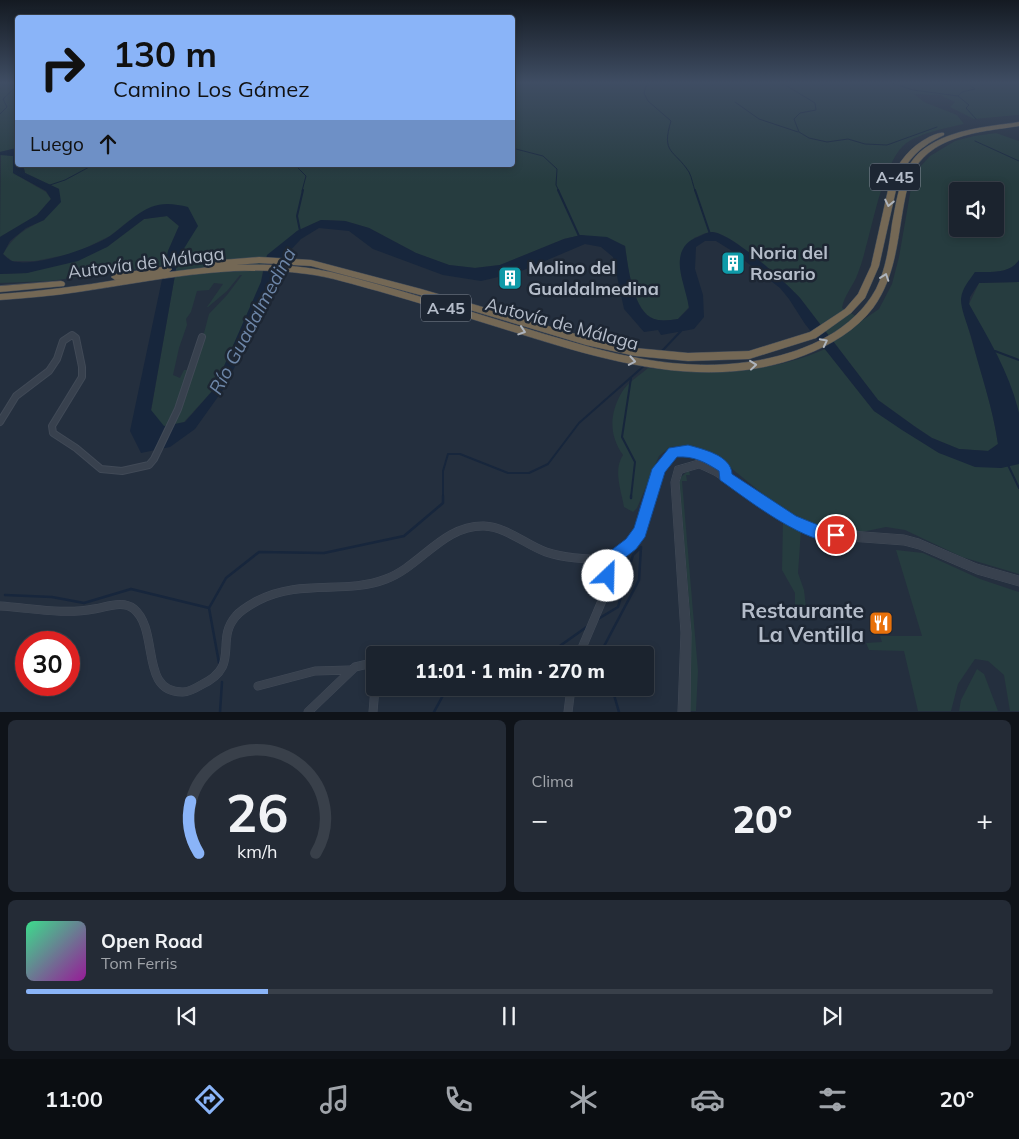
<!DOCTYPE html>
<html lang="es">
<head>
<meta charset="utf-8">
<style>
  :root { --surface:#1b232e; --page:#242b36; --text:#f1f3f6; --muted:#a0a4aa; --line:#39404a; --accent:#8ab4f8 }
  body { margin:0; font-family:Mulish,sans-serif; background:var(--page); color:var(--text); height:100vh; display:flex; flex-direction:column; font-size:19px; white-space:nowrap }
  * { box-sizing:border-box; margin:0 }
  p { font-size:16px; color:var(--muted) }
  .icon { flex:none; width:28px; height:28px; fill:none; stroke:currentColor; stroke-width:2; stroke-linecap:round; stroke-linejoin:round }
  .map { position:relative; height:712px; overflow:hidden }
  .side { display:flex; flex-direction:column; gap:8px; padding:8px; background:#0f1319; flex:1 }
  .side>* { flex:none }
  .guide { position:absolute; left:15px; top:15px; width:500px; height:152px; border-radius:5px; box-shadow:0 2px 8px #0003,0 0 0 1px var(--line); background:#8ab4f8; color:#111; overflow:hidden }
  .tools { position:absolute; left:949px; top:182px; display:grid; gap:10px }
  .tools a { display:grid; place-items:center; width:55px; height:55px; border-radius:5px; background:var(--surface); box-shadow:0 2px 8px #0003,0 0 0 1px var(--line); font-size:25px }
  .speed { position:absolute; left:15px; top:631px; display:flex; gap:10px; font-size:25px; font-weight:700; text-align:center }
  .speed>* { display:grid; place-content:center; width:65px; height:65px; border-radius:50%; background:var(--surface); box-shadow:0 2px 8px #0003,0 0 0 1px var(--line); line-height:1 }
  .speed .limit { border:8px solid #d22; background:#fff; color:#111 }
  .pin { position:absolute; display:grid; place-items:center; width:42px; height:42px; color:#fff; margin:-21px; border:2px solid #fff; border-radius:50%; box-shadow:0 1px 5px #0007 }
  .me { position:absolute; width:55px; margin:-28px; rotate:24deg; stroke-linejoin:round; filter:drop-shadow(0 0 4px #0008) }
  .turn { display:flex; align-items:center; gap:18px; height:105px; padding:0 15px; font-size:22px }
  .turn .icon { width:65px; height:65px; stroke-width:2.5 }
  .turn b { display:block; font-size:35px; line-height:42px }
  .then { display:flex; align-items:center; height:48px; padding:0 15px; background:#0003; gap:10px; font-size:19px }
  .big { font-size:38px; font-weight:800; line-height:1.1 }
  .side .card { flex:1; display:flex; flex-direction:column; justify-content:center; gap:8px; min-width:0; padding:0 18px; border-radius:8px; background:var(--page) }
  .side .dial { align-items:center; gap:0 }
  .dial svg { height:130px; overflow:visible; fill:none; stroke:var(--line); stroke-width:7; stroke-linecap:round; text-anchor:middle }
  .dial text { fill:var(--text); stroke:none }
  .song { display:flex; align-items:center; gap:15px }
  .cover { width:60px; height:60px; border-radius:8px; background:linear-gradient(135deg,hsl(150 70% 55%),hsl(300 70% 35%)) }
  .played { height:5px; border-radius:2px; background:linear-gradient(90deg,var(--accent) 25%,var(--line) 25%) }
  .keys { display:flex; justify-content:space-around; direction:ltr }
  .heat { display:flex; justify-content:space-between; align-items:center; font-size:28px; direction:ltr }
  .side .tiles { flex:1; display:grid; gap:8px; grid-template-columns:1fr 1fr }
  .card:last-child { grid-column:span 2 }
  .trip { position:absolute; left:366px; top:646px; width:288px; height:50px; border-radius:5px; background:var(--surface); box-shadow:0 2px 8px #0003,0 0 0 1px var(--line); font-weight:800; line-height:50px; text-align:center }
  .tabs { display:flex; height:80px; justify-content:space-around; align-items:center; background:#0b0e12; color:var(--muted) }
  .tabs .icon { width:35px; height:35px }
  .tabs .current { color:var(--accent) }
  .tabs b { font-size:22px; color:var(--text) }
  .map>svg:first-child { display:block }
</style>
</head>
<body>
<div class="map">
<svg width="1019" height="712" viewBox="0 0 1019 712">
  <rect width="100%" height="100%" fill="#242f3e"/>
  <!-- green -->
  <path fill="#263c3f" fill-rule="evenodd" d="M2,83H17V148L0,152V84Z
    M513,83H1019V115L974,119L950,107L955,102L940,95L914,94L924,102L957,115L964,124C946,128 915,134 903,146C880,169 871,240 858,273C854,285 844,295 842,308L863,320L879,309L892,284L899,257L911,188L919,168L930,156L955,141L974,136L996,133L1019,141V260C1010,274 990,272 975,272L961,300C972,348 991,395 998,444L988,451L959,449L932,438L914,426L878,400L800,298C787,284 731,232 712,232C706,232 699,236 694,238L681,274L687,292L689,307L678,319C672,320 665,321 658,320C633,317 628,266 625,246L581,235L564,239L500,265L475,268L449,265L416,253L369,228L345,221L321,220L297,231L263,270L261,282L214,389L184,422L173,425L195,367L209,314L227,295L242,275H240L227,291L208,307H207L223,284L214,283L209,290L197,291L191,312L186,319L187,325L179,348L173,375L180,378L184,370H190L167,426L163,427L151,411L178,258L187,243L188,207L130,220L110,236L75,253L35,261H12L3,254C13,236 26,228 44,220L59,189L25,173L23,165H512ZM958,191H995V229H958Z
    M1,154L13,156V173L46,192L51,199L37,215L0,237Z
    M167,216L179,226L168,251L166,265L50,281L0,283V274L27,273L107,247L144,219Z
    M1019,282V415L1011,389L969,304L979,283Z
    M825,349L874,411L939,453L1001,468L1019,463V574L962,557L905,530L886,527L862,532L818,528L804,522L780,508L715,455L688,446L670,447L659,456L637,508L633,512L624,507C621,490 613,470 623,455C609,435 609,414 622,392C627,383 640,375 648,368C707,375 769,374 825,349Z
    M689,470L690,475H686L687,481H682L698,671L696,711H690L691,624L679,483L681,477Z
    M783,520L801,530L798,573L804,590L806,608L795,605V593L782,570Z
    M896,550L923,553L980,579L1019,592V711H1010L1004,675L988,661L975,659L958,684L951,711H918L904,651L869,650L866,643L882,642L880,636H922Z
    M977,669L984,674L998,711H959L961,700Z"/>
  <!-- water -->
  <path fill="#17263c" d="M17,148L18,165H23L25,173L59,189L61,202L44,220L26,228L10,241L3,254C5,256 9,260 12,261C34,268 92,248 110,236C124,226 135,214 151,207C163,202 176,204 188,207L198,226L178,258L151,410L164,426L185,422L214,389L261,282L267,255L297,231L321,220L345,221L369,228L416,253L449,265L475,268L500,265L564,239L581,235L607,237L625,246C628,266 633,317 658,320C664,321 672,320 678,319L689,308C687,293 678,273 680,259C681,248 688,240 698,237C702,235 708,232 712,232C732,233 786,283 800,298L878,400L914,426L932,438L959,449L988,451L998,444C993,408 981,375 972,340C969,327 961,312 961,299C962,288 969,281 975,272C990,272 1010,274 1019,260V282L979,283L970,297L969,304C989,339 1010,374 1019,413C1019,429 1019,448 1019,464L1001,468L975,467L939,453L902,430L874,411L805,324L789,299L780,288L732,251L716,241H705L696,247L695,269L703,295L704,317L694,329L661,335L658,330L644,332L624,309L613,257L601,247L585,244L519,272L481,281L443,275L373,249L349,231L319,228L301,239L285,256L272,290L225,387L195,429L170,447L141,453L130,431L168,251L179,226L167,216L144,219L107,247L78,261L27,273L0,274V237L37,215L51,199L46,191L13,173V156L0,155V152Z"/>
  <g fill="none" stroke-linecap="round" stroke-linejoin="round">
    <!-- stream-far2 -->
    <path stroke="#17263c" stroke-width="1" d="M647,83L644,93L648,101L671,121C661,154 674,149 689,172C692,178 693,185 695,191
      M782,83L815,103L816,110L800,113L794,119L799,132L809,138L827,142L848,139L865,144L887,145L937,127
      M892,83L913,90L958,96
      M966,83L975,89L962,92L958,96L969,105L966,108L976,119
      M512,85L514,83
      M735,102L759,119L798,132
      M0,114L7,107L3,99L18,85
      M512,130L515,138L512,143
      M975,141L1019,161
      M512,148L543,156L557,169L556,185L559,191
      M298,165L297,167L306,176L302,191
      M47,186L65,180L93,165"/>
    <!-- stream-far1 -->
    <path stroke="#17263c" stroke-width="2" d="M558,190L579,236
      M695,190L710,234
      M300,231L297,216L303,190
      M662,351L681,331
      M995,351L1019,360
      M631,378L622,437L635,462L631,497
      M1008,465L1019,488
      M443,497V471L448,454H460L508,473H529L548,464L579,423L645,365"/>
    <!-- stream -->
    <path stroke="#17263c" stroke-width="2.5" d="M631,498V496
      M5,595L52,597L84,603L131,589L209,608
      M598,619L618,607L633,555L641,547
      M547,655L588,626
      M603,655L602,650L639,580L641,547
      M219,663L209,608L226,578L259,552L324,553L404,536L443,503V496
      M612,688L619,712
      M220,712L222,682
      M434,712L447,688"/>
    <!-- minor-far1 casing -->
    <g stroke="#414a57" stroke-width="8">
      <path id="minor-far1" d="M0,422L16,396L49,371L57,359L63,341L72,335L76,338L82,367V377L52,426L53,433L76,448L101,469L122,471L149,465L154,459L178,409L202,337
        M651,497L659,469L673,452C694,451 713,455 726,472L725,476"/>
    </g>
    <!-- minor casing -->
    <g stroke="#414a57" stroke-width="9">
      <path id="minor" d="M0,606C31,608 64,615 94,609C107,607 123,600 134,609C160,631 139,693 183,692C189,692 196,688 201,685C242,666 214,641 236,616C241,610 250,605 257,601C301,578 345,595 386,579C421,566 443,525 484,526C507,527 526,545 546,552C567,559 589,559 610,560
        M579,655L604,596L610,560C641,536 640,532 651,496
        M258,686L315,671L350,670
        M308,712L355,667L372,663L375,672
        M373,712L375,688
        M568,712L571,688"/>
    </g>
    <!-- tertiary casing -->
    <g stroke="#414a57" stroke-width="1">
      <path id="tertiary" d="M699,460L720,469L794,518L823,529L904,535L919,539L977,564L1019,576V586L977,574L919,549L904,545L823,539L788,524L714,475L699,468L682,473L679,482L691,633L690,712H678L681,633L671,482L675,467Z"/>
    </g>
    <!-- motorway casing -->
    <g stroke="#434c59" stroke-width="1">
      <path id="motorway" d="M1019,122V126C979,132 928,135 910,178C897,221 901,270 873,308C856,330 831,345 805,355C705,394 601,359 504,329C462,316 420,303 378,291C355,285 331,277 307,274C230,263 154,281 78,292C52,296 26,298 0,300V294C41,291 82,286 122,279L115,280L111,277L115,274L168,266L172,269L169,272L209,267L205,264L209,261L259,257L311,260L421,289L586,337L635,348L688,353L749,351L810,332L845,309L858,294L871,266L890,181C899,161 910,147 929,137C934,135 939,132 944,133V135C921,146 908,158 898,181L879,266L865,298L851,313L816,338L749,359L688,361L635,356L586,345L420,295L311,266L259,263L236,265C268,264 299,265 331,272C391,287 449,305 508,323C579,344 653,370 729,364C783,360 848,340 876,289C886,269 889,246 892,224C897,199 900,170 920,152C947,129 986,127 1019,122Z
        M61,281L64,282L65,284L64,286L0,292V286Z"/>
    </g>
    <!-- minor-far1 -->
    <use href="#minor-far1" stroke="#38414e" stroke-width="6"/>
    <!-- minor -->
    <use href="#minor" stroke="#38414e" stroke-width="8"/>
    <!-- tertiary -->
    <use href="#tertiary" fill="#38414e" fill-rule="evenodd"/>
    <!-- motorway -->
    <use href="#motorway" fill="#746855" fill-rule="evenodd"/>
  </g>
  <!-- one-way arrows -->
  <defs><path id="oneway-chevron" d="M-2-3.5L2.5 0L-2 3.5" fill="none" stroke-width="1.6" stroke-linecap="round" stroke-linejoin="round" transform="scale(1.25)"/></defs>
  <g stroke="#aeb4bd">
    <use href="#oneway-chevron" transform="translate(889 203) rotate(102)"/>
    <use href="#oneway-chevron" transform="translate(885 277) rotate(-71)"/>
    <use href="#oneway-chevron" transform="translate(522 331) rotate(18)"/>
    <use href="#oneway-chevron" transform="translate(824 342) rotate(-27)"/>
    <use href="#oneway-chevron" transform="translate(632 361) rotate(10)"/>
    <use href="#oneway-chevron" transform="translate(753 365) rotate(-6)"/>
  </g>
  <!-- sky -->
  <linearGradient id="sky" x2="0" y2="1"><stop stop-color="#141a22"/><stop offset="0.45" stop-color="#3f4d63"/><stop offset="1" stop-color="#3f4d63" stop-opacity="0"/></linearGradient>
  <rect width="1019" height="183" fill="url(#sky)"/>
  <!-- route -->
  <path fill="#1a73e8" stroke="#114b97" d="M688,445C702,449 731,455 732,474L796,516L823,527L841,530L844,535L841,540C813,551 744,497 720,480L719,471C705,462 694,456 677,457L665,472L645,537L636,549L617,564L613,581L608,584L602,581L600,576L605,555L626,539L634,528L652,469L669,448Z"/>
  <!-- icons -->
  <defs>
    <g id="building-square" transform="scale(1.25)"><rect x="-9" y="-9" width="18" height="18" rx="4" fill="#0f9aa8" stroke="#1d2633"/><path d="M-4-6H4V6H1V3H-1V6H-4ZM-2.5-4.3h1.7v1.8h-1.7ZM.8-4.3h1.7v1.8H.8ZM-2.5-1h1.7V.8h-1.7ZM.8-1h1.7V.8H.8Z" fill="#fff"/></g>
    <g id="restaurant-square" transform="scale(1.25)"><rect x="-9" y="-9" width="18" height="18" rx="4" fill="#e8710a" stroke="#1d2633"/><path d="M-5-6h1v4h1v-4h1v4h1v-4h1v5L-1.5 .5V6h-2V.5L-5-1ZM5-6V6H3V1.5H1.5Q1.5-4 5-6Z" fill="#fff"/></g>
  </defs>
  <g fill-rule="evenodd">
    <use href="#building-square" x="733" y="263"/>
    <use href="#building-square" x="510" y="278"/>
    <use href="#restaurant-square" x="881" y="623"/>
  </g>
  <g text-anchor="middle" stroke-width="5" stroke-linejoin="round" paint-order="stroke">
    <!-- shield labels -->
    <g fill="#1d2633" stroke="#878f9c" stroke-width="1">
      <rect x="870" y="163.5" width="50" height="27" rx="4"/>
      <rect x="421" y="294.5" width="50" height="27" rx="4"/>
    </g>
    <g font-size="16" font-weight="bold" fill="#b4bcc9">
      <text x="895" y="183">A-45</text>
      <text x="446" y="314">A-45</text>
    </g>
    <!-- poi labels -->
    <g font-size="18" font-weight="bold" fill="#b4bcc9" stroke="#1d2633" text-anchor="start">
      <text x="750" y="259">Noria del<tspan x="750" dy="21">Rosario</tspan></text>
      <text x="528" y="274">Molino del<tspan x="528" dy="21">Gualdalmedina</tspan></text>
    </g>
    <!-- street labels -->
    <g font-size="18" fill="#b4bcc9" stroke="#1d2633">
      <text transform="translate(146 263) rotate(-7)" y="6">Autovía de Málaga</text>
      <text transform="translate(562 324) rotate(15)" y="6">Autovía de Málaga</text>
    </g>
    <!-- water labels -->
    <g font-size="19" font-style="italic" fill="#6d86a8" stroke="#1d2633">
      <text transform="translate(252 321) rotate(-62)" y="7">Río Guadalmedina</text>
    </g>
    <!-- near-poi labels -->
    <g font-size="21" font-weight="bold" fill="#b4bcc9" stroke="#1d2633" text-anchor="end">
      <text x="864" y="618">Restaurante<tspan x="864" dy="24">La Ventilla</tspan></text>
    </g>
  </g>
</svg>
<div class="tools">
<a><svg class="icon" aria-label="sound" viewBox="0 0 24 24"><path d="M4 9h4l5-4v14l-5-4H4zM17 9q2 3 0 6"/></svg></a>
</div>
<div class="speed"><div class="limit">30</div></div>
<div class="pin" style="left:836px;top:535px;background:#d93025"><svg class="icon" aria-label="arrive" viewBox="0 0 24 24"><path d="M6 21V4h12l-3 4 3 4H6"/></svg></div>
<svg class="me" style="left:608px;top:576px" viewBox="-20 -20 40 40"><circle r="19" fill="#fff"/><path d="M0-13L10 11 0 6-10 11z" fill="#1a73e8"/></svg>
<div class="trip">11:01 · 1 min · 270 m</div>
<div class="guide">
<div class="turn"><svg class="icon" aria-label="right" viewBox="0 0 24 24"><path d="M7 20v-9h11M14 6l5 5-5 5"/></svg><div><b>130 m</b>Camino Los Gámez</div></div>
<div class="then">Luego<svg class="icon" aria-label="ahead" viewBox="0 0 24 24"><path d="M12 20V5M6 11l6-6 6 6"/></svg></div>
</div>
</div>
<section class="side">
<div class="tiles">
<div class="card dial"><svg viewBox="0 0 100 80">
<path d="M14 69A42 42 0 1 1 86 69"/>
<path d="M14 69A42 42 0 0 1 9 37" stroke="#8ab4f8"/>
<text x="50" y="56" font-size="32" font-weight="700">26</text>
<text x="50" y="72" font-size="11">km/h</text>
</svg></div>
<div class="card"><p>Clima</p>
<div class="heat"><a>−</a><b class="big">20°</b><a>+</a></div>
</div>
<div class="card">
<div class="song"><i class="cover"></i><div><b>Open Road</b><p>Tom Ferris</p></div></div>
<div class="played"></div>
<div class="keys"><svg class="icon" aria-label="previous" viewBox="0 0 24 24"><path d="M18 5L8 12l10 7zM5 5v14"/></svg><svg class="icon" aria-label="pause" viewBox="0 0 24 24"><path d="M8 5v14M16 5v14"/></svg><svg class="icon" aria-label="next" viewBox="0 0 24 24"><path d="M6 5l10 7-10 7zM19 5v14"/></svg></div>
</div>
</div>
</section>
<nav class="tabs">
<b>11:00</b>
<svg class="icon current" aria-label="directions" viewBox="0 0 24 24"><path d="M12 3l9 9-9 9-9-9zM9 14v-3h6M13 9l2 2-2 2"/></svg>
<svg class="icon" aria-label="music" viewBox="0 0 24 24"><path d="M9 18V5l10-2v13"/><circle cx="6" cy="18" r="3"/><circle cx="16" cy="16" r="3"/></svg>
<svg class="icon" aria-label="phone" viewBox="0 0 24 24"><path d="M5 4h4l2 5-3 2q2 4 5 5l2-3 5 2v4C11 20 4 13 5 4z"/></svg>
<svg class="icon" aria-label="climate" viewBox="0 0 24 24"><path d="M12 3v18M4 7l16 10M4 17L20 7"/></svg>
<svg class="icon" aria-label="car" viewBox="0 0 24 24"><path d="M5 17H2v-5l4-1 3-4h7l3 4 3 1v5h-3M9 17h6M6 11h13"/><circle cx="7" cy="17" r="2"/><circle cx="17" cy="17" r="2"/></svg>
<svg class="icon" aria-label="filters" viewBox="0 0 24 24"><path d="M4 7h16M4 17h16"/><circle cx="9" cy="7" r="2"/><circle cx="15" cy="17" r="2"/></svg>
<b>20°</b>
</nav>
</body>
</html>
